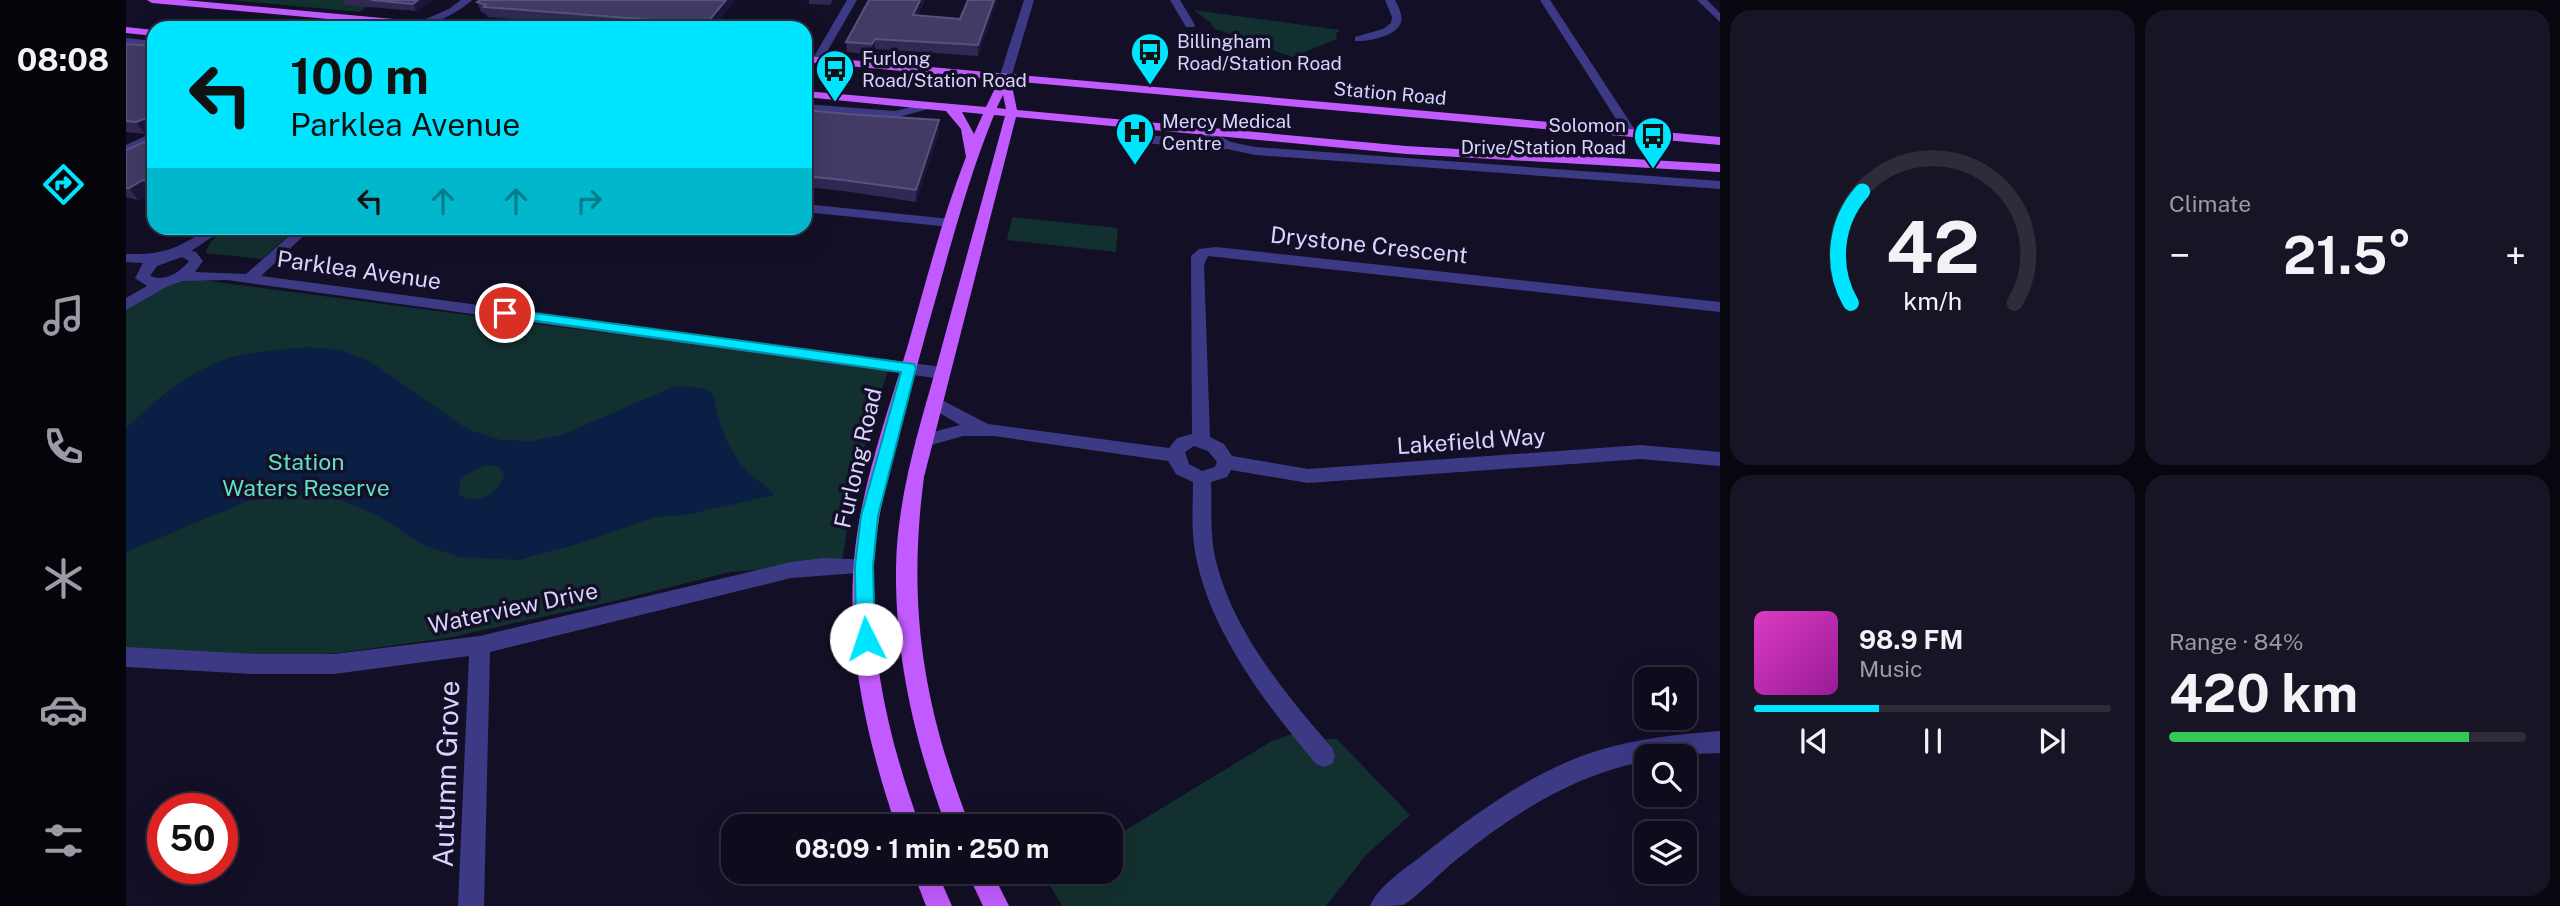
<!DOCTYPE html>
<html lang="en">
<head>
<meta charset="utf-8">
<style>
  :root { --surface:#0e0b1c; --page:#171425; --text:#f1f3f6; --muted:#9b9ba3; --line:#2e2b3b; --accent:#00e5ff }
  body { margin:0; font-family:"Public Sans",sans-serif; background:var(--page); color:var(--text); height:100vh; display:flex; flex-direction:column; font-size:26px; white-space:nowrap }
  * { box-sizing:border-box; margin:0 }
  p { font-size:23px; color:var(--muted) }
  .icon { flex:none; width:38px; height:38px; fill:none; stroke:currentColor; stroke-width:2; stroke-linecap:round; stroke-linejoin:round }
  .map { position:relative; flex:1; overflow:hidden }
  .side { display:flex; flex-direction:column; gap:10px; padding:10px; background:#08060f; width:840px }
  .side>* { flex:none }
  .hud { position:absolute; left:21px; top:21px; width:665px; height:214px; border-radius:21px; box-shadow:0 7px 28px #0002,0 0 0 2px var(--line); background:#00e5ff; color:#111; overflow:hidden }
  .fabs { position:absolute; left:1508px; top:667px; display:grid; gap:14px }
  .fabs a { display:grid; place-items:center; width:63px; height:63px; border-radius:14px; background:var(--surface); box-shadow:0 7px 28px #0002,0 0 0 2px var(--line); font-size:35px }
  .speed { position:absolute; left:21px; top:793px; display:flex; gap:14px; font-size:35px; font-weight:700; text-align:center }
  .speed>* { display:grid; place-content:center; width:91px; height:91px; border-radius:50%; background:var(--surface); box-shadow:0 7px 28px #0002,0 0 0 2px var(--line); line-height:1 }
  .speed .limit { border:10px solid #d22; background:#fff; color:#111 }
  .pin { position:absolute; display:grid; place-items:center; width:60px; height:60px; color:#fff; margin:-30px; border:4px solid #fff; border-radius:50%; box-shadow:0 2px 7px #0007 }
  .me { position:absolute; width:77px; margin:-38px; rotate:356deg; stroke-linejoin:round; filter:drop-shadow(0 0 5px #0008) }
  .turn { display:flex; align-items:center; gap:24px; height:147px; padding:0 28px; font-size:32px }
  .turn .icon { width:91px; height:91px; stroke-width:2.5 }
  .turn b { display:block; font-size:49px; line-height:60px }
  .lanes { display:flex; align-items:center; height:66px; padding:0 28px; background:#0003; justify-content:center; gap:35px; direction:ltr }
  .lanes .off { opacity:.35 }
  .big { font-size:52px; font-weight:700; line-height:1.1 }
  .side .tile { flex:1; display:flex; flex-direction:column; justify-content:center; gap:10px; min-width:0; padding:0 24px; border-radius:21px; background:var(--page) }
  .side .dial { align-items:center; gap:0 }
  .dial svg { height:182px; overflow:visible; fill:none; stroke:var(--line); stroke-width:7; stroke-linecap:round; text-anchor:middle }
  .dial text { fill:var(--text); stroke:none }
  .song { display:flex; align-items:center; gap:21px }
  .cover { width:84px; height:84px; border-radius:10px; background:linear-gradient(135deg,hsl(310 70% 55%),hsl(300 70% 35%)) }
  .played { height:7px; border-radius:4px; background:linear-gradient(90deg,var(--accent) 35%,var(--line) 35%) }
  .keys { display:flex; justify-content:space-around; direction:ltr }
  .heat { display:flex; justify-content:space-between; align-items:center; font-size:38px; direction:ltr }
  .charge { height:10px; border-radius:5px; background:linear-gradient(90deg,#34c759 84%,var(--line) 0) }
  .side .tiles { flex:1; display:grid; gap:10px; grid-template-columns:repeat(2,1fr) }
  .trip { position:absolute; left:595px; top:814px; width:402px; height:70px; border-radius:21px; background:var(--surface); box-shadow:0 7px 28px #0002,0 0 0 2px var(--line); font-weight:700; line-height:70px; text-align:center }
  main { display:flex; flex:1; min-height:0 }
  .menu { display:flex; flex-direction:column; width:126px; justify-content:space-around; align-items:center; background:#06040b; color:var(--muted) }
  .menu .icon { width:49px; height:49px }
  .menu .current { color:var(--accent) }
  .menu b { font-size:32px; color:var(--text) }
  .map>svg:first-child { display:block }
</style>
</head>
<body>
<main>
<nav class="menu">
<b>08:08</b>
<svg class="icon current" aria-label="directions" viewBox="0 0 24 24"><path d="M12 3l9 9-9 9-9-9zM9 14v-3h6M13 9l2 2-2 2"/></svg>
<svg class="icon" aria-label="music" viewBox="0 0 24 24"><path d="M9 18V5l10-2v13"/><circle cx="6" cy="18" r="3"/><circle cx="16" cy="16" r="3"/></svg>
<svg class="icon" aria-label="phone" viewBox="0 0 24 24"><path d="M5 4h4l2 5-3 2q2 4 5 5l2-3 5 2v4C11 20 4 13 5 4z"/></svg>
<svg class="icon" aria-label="climate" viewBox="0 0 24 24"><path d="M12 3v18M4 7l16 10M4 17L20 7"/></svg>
<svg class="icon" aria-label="car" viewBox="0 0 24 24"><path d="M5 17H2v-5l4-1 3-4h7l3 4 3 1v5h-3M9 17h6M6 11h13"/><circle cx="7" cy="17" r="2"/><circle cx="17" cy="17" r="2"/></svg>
<svg class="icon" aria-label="filters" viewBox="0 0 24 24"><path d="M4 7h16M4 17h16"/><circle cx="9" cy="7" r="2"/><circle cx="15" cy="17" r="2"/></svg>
</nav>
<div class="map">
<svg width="1594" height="906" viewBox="0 0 1594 906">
  <rect width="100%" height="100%" fill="#130f26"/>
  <!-- green -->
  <path fill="#12302f" d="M103,0H250L234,12Z
    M1068,10L1214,30L1210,34L1211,39L1166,57L1087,28L1085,23Z
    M886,217L992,228L990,252L881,240Z
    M101,228H171L136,259L79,253L86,240Z
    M67,279L762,370L728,481L716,563L604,572L489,601L321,638L212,653L86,663L0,662V307L19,292Z
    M1166,734L1193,765L1209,756L1193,739H1211L1284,815L1240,855L1200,906H936L920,879L932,872H985V839L1146,741Z"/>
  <!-- water -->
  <path fill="#0a1f44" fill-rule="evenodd" d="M182,347L215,350L243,361L343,430L375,440L406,441L438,434L549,386L577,388L587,394C592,419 599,444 616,465C624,476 638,483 648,495L560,515L529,517L452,544L392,560L335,557L299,546L251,515L209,498L179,494L149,497L124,500L0,552V428C27,403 57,376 92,362C119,351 153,350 182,347ZM365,465L374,468L378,474C372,496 352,506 332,494L335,478L357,466Z"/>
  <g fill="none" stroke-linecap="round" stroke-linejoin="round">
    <!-- minor -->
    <path fill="#3d3a85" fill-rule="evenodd" d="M335,0H346C336,10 300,31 288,24L323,9Z
      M721,0H731L695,62H687L686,60Z
      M898,0H908L885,78L875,80L873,78Z
      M1044,0H1054L1069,25L1068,27H1060Z
      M1259,0H1269C1272,6 1277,15 1275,22C1272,36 1241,42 1229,41V37L1257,29L1265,23L1266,17Z
      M1414,0H1424L1511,133L1509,136H1501Z
      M1571,0H1581L1594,13V22Z
      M0,38L28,41V47L0,44Z
      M802,103L806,104V108L769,118L679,110V104L769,111Z
      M1079,128L1105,142L1129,147L1594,181V189L1129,155L1101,149L1085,151L998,140L992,136L998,132L1089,143L1073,132Z
      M28,132V141L0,154V145Z
      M679,204L824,219L831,223L824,227L679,212Z
      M84,228H100L65,251L70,252L77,261L69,272L120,274L172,228H186L135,276L816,367L824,373L816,379L101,280L57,281L40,287L0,310V298L21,286L9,278L17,263L0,262V254C41,255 50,248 84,228ZM56,257L63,261C53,273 39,282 24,276L31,266Z
      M1090,247L1594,302V312L1082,256L1078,265L1084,437L1098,444L1106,456L1182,469L1515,445L1594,452V466L1515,459L1182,483L1105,470L1101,477L1085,482C1086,505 1084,529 1088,552C1103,627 1158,692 1206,748L1209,756L1206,764L1198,767L1190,764C1140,704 1083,631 1069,552C1065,529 1067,505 1067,482L1050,474L1042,461L868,436H837L798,447L792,446L789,441L792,436L834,425L802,406L800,402L808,396L862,424L1043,448L1051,438L1066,434L1065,256L1073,249ZM1068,446L1082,451L1091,462L1089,467L1076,471L1063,464L1059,452Z
      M698,558L745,560L748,566L745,572L665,578L364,652L358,906H332L343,656L208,674H128L0,667V647L128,654H208L354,636L665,562Z
      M1594,731V753L1521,756V761C1448,774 1387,814 1330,860C1318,869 1288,900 1277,905C1269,906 1253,906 1244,906C1253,885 1280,868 1298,854C1351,812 1411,768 1477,749C1515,738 1555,734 1594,731Z"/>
    <!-- major -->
    <path fill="#c25bff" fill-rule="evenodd" d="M21,0H58L333,25L338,28H300L26,3Z
      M0,27L28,30V36L0,33Z
      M679,56L1594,137V145L885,81L891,110L1280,146L1594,164V172L1280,154L890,117L798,477C781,606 797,706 844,826H820C789,742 769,658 770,568C771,497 793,429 812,361C834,279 857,198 879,116L868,115C839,186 821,260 800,333C781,405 756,476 749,550C740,644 762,738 794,826H770C740,738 719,644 729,550C737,480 762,412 782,345C800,282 816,218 840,157L835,129L820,111L679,97V91L860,107L873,80L679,62ZM877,95L880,109L871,108V107ZM836,112L857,114L848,134Z
      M787,872H811L826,906H800Z
      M841,872H866L883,906H857Z"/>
  </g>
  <!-- wall -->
  <path fill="#312854" d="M217,0H306L290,11L219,5Z
    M609,0L587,28H503L361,17L360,14L355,12L351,2Z
    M683,0H707L704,5L683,4Z
    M743,0H799L792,15L834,19L842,0H871L852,56L749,49L746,55L721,52L720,42Z
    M0,44L28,46V131L27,130L19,134L0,132Z
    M679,110L721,114L813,120V132L790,202L718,191L679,187Z
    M28,138V192H26L12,200L0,197V150Z"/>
  <!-- shaded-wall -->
  <path fill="#1d163a" d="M292,0H306L290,11L287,4Z
    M600,0H609L587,28H581L580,24Z
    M794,0H799L787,25V15Z
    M868,0H871L852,56V45Z
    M749,39V49L746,55V44Z
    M21,118L23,123L27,130L19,134L10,122Z
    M813,120V132L790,202V190Z
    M17,180L26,192L12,200L3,188Z"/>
  <!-- building -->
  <path fill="#433a66" stroke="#5a527e" stroke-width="2" d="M245,0H292L287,4Z
    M354,0H600L580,24L358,7L360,5L351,2Z
    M743,0H794L787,15L834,19L842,0H868L852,45L749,39L746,44L720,42Z
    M0,44L28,46V124L23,123L21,118L10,122L0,121Z
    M679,110L721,114L813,120L790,190L717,180L679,176Z
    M28,138V181L17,180L3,188H0V150Z"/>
  <!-- route -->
  <path fill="#00e5ff" stroke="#0095a6" stroke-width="2" d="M379,309L788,364L790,368L752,516L747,566L749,639L746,645L740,648L733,645L730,639L729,566L735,516L775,372L374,316V310Z"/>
  <!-- icons -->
  <defs>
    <g id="bus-pin" transform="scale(2.0125)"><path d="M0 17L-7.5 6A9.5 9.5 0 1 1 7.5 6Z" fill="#00e5ff" stroke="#130f26"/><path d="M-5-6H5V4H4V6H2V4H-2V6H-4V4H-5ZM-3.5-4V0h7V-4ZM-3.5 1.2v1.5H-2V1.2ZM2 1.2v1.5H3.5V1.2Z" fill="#111"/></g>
    <g id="hospital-pin" transform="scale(2.0125)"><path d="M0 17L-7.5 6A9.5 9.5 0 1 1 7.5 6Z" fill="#00e5ff" stroke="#130f26"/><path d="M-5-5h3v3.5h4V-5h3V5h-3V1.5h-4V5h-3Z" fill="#111"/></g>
  </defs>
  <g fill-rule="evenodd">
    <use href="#bus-pin" x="1024" y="52"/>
    <use href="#bus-pin" x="709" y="69"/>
    <use href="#hospital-pin" x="1009" y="132"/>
    <use href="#bus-pin" x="1527" y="136"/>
  </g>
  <g text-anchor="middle" stroke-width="7" stroke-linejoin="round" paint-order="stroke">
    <!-- far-poi labels -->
    <g font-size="19" fill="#d9d4ff" stroke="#130f26" text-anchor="start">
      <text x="1051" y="48">Billingham<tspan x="1051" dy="22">Road/Station Road</tspan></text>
      <text x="736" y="65">Furlong<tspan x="736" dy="22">Road/Station Road</tspan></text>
      <text x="1036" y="128">Mercy Medical<tspan x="1036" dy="22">Centre</tspan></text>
      <text x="1500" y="132" text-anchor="end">Solomon<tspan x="1500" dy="22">Drive/Station Road</tspan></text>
    </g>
    <!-- far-street labels -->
    <g font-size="19" fill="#d9d4ff" stroke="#130f26">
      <text transform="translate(1264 93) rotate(5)" y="7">Station Road</text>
    </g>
    <!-- street labels -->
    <g font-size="23" fill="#d9d4ff" stroke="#130f26">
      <text transform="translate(1243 245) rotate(6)" y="8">Drystone Crescent</text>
      <text transform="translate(233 270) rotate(8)" y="8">Parklea Avenue</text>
      <text transform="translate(1345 441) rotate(-4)" y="8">Lakefield Way</text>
      <text transform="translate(732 458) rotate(-77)" y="8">Furlong Road</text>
      <text transform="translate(387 608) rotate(-12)" y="8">Waterview Drive</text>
    </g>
    <!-- park labels -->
    <g font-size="23" fill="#5fe0c0" stroke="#130f26">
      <text x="180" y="470">Station<tspan x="180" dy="26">Waters Reserve</tspan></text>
    </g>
    <!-- near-street labels -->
    <g font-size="28" fill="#d9d4ff" stroke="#130f26">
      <text transform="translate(320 774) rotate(-88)" y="10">Autumn Grove</text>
    </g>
  </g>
</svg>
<div class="fabs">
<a><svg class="icon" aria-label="sound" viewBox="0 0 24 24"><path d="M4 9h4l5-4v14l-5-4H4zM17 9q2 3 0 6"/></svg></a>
<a><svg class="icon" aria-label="search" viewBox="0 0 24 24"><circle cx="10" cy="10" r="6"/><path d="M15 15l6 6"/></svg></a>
<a><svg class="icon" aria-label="layers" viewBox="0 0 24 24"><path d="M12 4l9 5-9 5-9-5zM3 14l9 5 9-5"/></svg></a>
</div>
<div class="speed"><div class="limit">50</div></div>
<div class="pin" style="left:379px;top:313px;background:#d93025"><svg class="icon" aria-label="arrive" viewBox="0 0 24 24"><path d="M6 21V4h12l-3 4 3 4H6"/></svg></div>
<svg class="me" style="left:740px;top:639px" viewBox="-20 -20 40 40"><circle r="19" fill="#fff"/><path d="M0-13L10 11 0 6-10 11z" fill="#00e5ff"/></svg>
<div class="trip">08:09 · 1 min · 250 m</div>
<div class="hud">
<div class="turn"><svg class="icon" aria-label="left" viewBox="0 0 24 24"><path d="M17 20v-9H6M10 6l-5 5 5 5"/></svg><div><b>100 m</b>Parklea Avenue</div></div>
<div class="lanes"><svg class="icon" aria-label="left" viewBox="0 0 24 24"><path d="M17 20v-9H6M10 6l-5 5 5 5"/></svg><svg class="icon off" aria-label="ahead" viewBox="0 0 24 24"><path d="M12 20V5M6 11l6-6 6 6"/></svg><svg class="icon off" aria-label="ahead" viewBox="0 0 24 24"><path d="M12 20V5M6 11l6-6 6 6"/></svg><svg class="icon off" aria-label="right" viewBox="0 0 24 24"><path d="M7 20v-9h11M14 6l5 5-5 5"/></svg></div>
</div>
</div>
<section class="side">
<div class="tiles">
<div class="tile dial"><svg viewBox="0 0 100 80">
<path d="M14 69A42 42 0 1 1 86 69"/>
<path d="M14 69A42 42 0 0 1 19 20" stroke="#00e5ff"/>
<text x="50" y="56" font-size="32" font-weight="700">42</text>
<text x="50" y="72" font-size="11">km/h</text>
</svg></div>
<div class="tile"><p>Climate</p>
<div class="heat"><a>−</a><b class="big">21.5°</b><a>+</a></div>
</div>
<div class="tile">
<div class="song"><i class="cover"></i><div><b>98.9 FM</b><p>Music</p></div></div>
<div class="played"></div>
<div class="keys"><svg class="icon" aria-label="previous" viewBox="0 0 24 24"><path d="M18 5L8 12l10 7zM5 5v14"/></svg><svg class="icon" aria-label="pause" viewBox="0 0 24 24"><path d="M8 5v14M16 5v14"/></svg><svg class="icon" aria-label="next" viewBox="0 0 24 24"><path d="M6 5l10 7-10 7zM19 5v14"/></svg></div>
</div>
<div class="tile"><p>Range · 84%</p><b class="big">420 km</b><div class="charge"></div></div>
</div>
</section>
</main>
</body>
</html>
